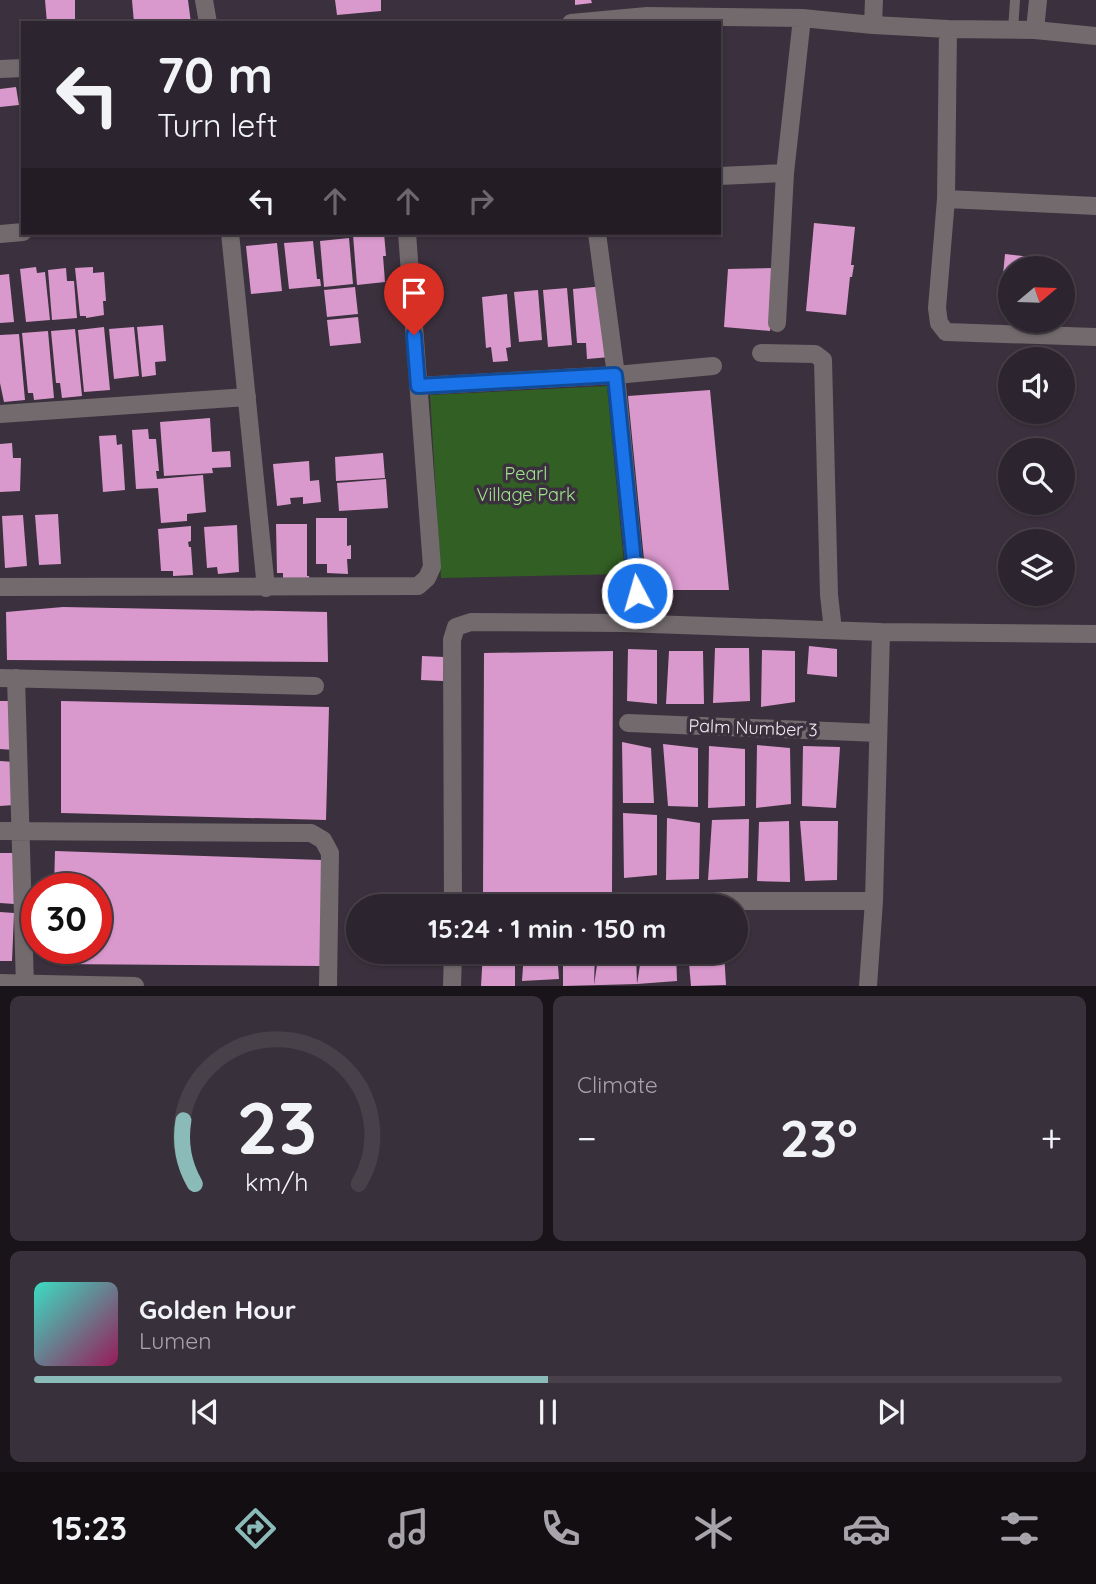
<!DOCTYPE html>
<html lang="en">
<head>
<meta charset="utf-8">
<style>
  :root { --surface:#2c242e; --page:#38303a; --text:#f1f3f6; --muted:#a6a4aa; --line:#48414a; --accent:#8bbbb9 }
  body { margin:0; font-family:Quicksand,sans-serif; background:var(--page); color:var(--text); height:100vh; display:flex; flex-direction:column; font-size:26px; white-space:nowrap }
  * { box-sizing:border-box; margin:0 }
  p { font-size:23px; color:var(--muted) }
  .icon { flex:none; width:38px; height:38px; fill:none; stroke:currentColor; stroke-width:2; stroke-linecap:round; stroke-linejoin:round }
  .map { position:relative; height:986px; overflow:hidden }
  .details { display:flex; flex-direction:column; gap:10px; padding:10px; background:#181419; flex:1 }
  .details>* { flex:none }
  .hud { position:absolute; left:21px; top:21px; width:700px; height:214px; border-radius:0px; box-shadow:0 2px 5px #0004,0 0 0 2px var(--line); background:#2c242e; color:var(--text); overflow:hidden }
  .needle { width:46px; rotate:71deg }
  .buttons { position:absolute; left:998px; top:256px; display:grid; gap:14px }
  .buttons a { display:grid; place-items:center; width:77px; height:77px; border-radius:50%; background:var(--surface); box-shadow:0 2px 5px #0004,0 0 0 2px var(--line); font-size:35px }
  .speed { position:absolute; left:21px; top:873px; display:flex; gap:14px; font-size:35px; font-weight:700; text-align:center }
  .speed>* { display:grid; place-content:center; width:91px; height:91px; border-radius:50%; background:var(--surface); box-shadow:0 2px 5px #0004,0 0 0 2px var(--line); line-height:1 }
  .speed .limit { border:10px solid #d22; background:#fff; color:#111 }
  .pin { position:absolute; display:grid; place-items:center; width:60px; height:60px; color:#fff; margin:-72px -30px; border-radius:50% 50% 50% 0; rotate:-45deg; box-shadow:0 0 7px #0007 }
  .pin .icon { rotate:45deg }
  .me { position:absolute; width:77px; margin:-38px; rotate:354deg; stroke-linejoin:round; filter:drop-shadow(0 0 5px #0008) }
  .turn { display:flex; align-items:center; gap:24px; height:147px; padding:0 21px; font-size:32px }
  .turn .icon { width:91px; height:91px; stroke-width:2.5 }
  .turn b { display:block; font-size:49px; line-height:60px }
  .lanes { display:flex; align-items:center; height:66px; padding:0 21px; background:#0003; justify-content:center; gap:35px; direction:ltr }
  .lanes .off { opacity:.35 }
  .big { font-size:52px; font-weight:700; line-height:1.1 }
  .details .widget { flex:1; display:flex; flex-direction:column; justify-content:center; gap:10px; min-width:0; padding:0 24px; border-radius:10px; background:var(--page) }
  .details .dial { align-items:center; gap:0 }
  .dial svg { height:182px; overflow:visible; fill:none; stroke:var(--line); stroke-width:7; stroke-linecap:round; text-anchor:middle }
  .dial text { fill:var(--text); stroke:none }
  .song { display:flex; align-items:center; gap:21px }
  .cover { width:84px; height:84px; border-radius:10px; background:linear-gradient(135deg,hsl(170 70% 55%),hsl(330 70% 35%)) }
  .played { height:7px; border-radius:4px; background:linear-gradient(90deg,var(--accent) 50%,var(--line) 50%) }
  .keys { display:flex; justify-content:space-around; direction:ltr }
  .heat { display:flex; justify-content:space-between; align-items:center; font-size:38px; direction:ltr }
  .details .tiles { flex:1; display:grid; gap:10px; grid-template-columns:1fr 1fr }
  .widget:last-child { grid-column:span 2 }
  .trip { position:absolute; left:346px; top:894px; width:402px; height:70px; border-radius:35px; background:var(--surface); box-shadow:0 2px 5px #0004,0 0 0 2px var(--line); font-weight:700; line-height:70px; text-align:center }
  .dock { display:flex; height:112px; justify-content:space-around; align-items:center; background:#120e12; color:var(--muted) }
  .dock .icon { width:49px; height:49px }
  .dock .on { color:var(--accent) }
  .dock b { font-size:32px; color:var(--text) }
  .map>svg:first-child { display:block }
</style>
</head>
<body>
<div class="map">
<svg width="1096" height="986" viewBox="0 0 1096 986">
  <rect width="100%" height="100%" fill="#3b303d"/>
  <!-- green -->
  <path fill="#325f23" d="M607,386L625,574L441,578L430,395Z"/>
  <!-- building -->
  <path fill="#da99cd" d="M45,0H75V23H47Z
    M132,0H188L191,23H134Z
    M335,0H381V11L337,15Z
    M575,0H591L592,3L575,5Z
    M16,87L19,105L0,107V89Z
    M814,223L855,227L851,265H854L852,277H850L846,315L806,311Z
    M379,233H384L386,256H383L385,282L357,285L353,235Z
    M349,238L353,284L324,287L320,241Z
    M313,241L317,279H320L321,286L289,289L284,243Z
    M277,243L282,291L251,294L246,246Z
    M1005,254L1058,260L1057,268H1010V297L1001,296Z
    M36,267L37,273L45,272L50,320L26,322L20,269Z
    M93,267V273L104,272L106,301H103L104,315L86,318V316H80L75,268Z
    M66,268L67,281H74L77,318L52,320L48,270Z
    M774,268L770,331L724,327L728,269Z
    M9,274L14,322L0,323V275Z
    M604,286L610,357L587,359L586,343H577L573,289Z
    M355,287L358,314L327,317L324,290Z
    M567,288L572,345L548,347L543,290Z
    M538,290L542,340L519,342L514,292Z
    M507,294L511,347L506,348L508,361L493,362L491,347L486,348L482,297Z
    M358,317L361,343L330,346L327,320Z
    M163,325L166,361L155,362L156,375L142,377L137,327Z
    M104,327L110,390L84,392L78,330Z
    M134,327L139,376L114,379L109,329Z
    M75,329L82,396L62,398L60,383H56L51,331Z
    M48,331L54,398L34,400L33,393H28L22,333Z
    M19,334L25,400L4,402L0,383V335Z
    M710,390L729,590H647L628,396Z
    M210,418L212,452L230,451L231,467L212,468L213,473L164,476L160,422Z
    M148,429L149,439H156L159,471H156L157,479L203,475L206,512L187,514V521L161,523L158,488L136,489L132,430Z
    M116,435L117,445L122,444L125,490L103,492L99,436Z
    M12,443L13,458H21L20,491L0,492V444Z
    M383,453L385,478L336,481L335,457Z
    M309,461L310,481L319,480L321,502L303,504V497L290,498L291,504L277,506L273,464Z
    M386,479L388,508L339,511L337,483Z
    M58,514L61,564L39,565L35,515Z
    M23,515L27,566L5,568L2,516Z
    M316,518H347V546L351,545V559H347L348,574L327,573V564H316Z
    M276,524H307V576H309L310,584L283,578V573H277Z
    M237,525L239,572L218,574L217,567L207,568L204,527Z
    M191,526V541L188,542L189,547H191L193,575L173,576V571H161L158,529Z
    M63,607L327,612L328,662L7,660L6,612Z
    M809,646L837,649V677L807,674Z
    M715,648H749L750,701L713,703Z
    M628,649L657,650V704L627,701Z
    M762,650L795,651V702L761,707Z
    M613,651L612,893L483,900L484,653Z
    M669,651H703L704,704H666Z
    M422,656L444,657L443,681L421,680Z
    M0,701H13L14,750L0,749Z
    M61,701L329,707L326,820L61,813Z
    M622,742L651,748L654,803H623Z
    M663,744L698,748V807L668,806Z
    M757,745L790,748L791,804L756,808Z
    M709,746L745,749V806L708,808Z
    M803,746L840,747L836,808L802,806Z
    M0,761L14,762V805L0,806Z
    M623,813L657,815V875L624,878Z
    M667,818L700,823L699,879L666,880Z
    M749,819L748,878L708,880L712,820Z
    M789,821L790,882L757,881L759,822Z
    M800,821H838L837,880L805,881Z
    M55,851L322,860L321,966L53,964V948H96V889H54Z
    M0,853H15L14,904L0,903Z
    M0,912L14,913L12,961H0Z
    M483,952H515V986H481Z
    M524,952H557L559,979L522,981Z
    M563,952H595L594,985L599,952H636L637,984L563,986Z
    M642,952H676L677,981L637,984Z
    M688,952H724L726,985L691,986Z"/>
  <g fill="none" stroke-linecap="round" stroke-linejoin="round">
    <!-- lane -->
    <path stroke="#726a6d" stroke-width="10" d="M1013,30L1015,0"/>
    <!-- street -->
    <path stroke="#726a6d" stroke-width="18" d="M204,0L208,23
      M571,23L647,16L802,18
      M873,25L874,0
      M948,29L946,199L937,308L939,323L946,332L1096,337
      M1035,30L1038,0
      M0,69L23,68
      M719,176L785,173L802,18L873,25L948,29L1035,30L1096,36
      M946,199L1096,206
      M230,233L266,588
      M597,233L616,375L637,593
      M0,234L23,232
      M777,323L785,173
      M761,353L815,354L823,360L829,595L833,630
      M418,386L616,375L713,366
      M0,414L247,397
      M0,587L418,586L427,578L432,567L407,233
      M0,678L315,686
      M16,678L25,986
      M628,723L878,733
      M0,831L311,833L323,840L330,853L328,986
      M644,901H874
      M453,906L452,640L456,627L471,622L623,623L881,632L1096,634
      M0,983L135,986
      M452,986L453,952
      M868,986L874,901L881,632"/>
  </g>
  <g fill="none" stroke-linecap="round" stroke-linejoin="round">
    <!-- route casing -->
    <g stroke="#114b97" stroke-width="18">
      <path id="route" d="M414,335L418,386L615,375L637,593"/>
    </g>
    <!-- route -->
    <use href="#route" stroke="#1a73e8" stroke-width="12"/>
  </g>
  <g text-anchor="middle" stroke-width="7" stroke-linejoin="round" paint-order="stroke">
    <!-- park labels -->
    <g font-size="18" fill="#a0e38d" stroke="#3b303d">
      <text x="526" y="480">Pearl<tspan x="526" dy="21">Village Park</tspan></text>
    </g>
    <!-- street labels -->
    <g font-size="18" fill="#f3ecf4" stroke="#3b303d">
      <text transform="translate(753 728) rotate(2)" y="6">Palm Number 3</text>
    </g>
  </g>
</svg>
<div class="buttons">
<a><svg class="needle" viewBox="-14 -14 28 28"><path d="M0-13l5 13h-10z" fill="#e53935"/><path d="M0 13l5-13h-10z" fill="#a6a4aa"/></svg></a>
<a><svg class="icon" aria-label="sound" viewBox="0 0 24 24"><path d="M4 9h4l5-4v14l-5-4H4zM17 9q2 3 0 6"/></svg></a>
<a><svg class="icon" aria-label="search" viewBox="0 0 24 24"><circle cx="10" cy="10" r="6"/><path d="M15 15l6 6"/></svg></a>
<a><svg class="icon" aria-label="layers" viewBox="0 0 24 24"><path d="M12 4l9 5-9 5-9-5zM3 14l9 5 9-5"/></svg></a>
</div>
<div class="speed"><div class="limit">30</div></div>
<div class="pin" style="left:414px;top:335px;background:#d93025"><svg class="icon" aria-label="arrive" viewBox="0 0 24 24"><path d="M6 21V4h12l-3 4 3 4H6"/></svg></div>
<svg class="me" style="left:637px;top:593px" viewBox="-20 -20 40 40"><circle r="17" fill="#1a73e8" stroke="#fff" stroke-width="3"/><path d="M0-11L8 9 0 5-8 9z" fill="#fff"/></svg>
<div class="trip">15:24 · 1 min · 150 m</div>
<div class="hud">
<div class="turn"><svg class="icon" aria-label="left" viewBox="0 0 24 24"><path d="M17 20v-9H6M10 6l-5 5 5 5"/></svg><div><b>70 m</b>Turn left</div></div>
<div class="lanes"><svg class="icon" aria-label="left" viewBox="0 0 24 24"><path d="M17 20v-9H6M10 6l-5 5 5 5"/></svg><svg class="icon off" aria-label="ahead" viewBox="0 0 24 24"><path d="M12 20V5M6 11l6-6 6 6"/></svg><svg class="icon off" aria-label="ahead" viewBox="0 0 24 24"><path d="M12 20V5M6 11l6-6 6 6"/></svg><svg class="icon off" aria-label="right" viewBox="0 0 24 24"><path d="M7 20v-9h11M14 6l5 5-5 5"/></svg></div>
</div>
</div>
<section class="details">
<div class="tiles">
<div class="widget dial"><svg viewBox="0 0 100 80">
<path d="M14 69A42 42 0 1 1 86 69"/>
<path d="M14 69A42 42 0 0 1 9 41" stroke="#8bbbb9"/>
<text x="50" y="56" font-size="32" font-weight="700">23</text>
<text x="50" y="72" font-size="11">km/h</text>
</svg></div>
<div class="widget"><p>Climate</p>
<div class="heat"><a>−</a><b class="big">23°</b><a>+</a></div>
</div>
<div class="widget">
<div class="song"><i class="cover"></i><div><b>Golden Hour</b><p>Lumen</p></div></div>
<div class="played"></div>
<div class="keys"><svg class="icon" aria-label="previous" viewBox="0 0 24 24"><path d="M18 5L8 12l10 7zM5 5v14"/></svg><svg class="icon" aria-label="pause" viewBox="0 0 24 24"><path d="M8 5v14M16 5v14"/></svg><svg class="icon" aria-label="next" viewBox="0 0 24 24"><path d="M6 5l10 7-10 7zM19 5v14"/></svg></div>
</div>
</div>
</section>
<nav class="dock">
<b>15:23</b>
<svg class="icon on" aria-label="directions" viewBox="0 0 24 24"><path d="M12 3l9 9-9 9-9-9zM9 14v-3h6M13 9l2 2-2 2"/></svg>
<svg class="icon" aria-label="music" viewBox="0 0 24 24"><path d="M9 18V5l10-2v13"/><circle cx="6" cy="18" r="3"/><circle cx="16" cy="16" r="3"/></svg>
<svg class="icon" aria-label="phone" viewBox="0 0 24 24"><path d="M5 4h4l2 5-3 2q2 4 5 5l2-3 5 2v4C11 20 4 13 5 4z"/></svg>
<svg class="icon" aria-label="climate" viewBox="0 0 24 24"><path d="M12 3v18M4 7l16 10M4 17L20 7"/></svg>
<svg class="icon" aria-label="car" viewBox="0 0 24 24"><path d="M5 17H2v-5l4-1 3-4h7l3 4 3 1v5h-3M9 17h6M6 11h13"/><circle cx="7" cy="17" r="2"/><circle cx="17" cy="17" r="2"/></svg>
<svg class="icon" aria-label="filters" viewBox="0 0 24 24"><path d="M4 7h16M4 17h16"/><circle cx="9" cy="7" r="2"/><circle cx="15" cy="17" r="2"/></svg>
</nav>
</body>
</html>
